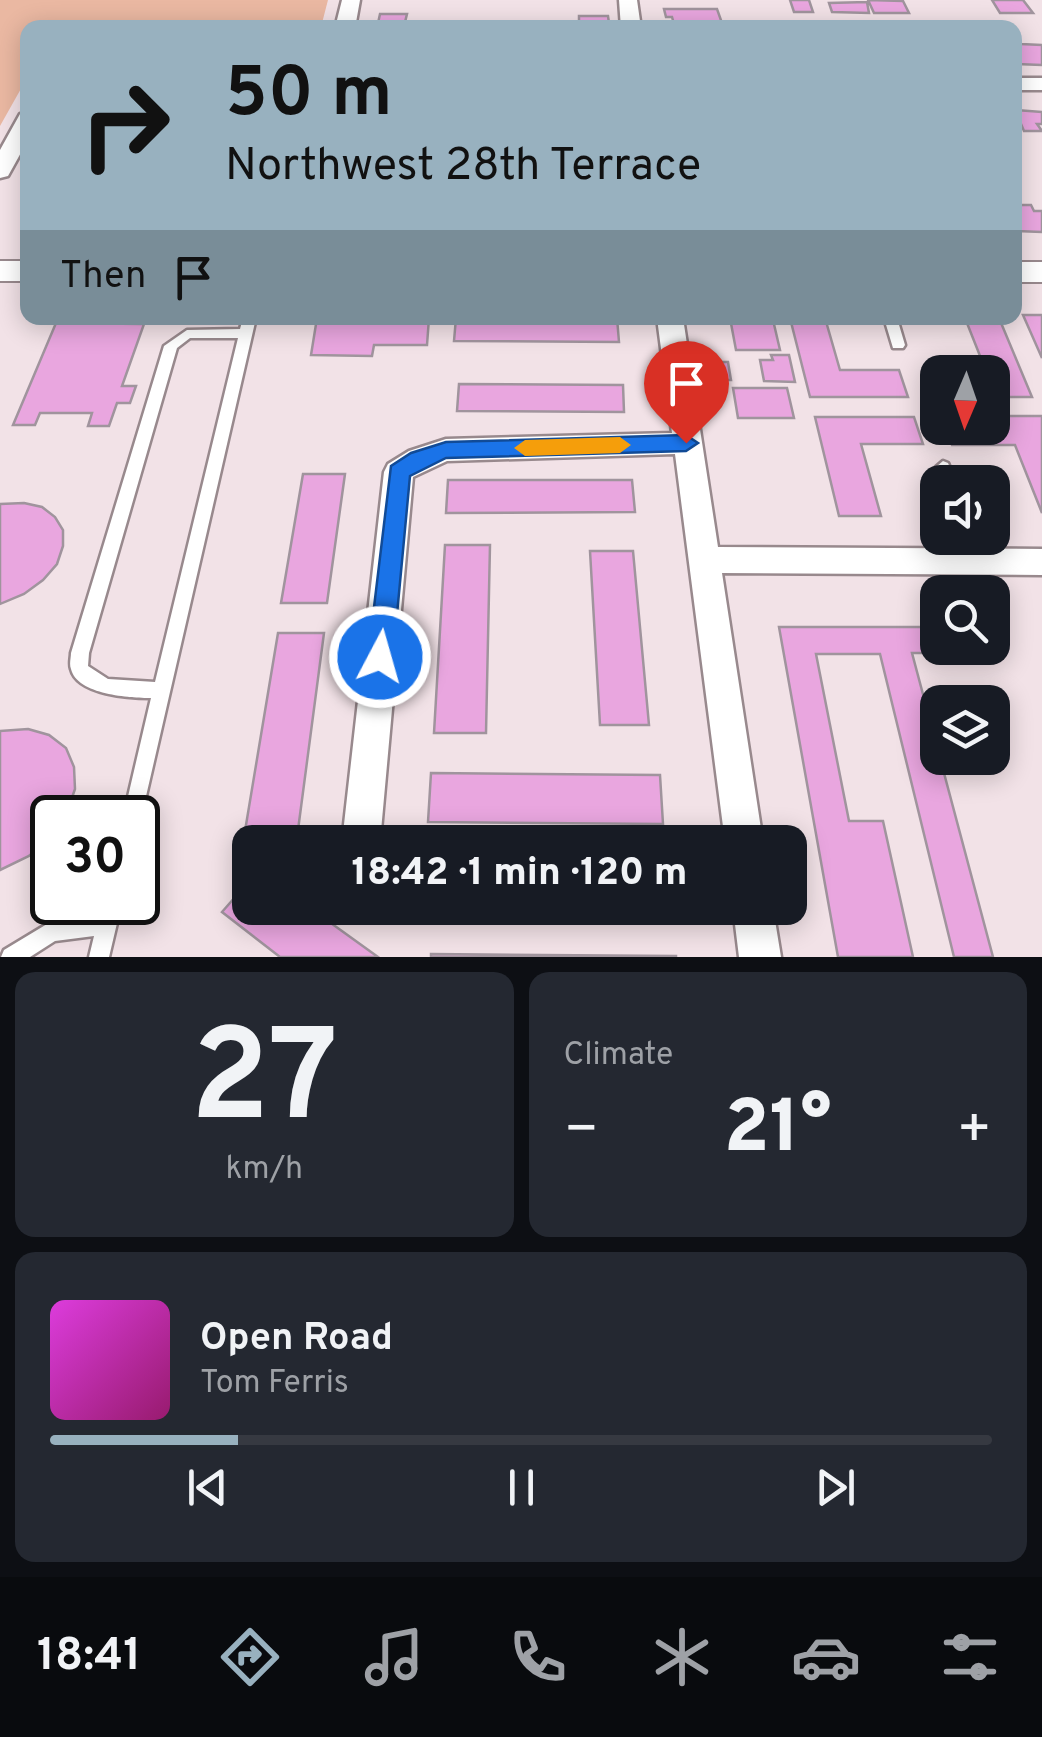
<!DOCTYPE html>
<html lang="en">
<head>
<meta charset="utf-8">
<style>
  :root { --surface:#171b24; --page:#242831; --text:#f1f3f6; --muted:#9ea1a6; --line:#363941; --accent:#98b1bf }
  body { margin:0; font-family:Overpass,sans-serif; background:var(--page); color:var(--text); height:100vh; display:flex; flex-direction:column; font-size:38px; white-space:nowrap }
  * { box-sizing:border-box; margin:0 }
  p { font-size:32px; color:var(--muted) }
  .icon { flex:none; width:55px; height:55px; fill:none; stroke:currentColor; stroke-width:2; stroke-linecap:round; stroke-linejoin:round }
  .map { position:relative; height:957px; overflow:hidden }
  .details { display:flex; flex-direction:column; gap:15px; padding:15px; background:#0d0f14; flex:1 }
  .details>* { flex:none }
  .guide { position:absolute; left:20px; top:20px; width:1002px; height:305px; border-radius:20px; box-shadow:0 5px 25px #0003; background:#98b1bf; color:#111; overflow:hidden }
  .needle { width:65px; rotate:182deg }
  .fabs { position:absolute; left:920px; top:355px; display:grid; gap:20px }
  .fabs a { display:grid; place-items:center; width:90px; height:90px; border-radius:20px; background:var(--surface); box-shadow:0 5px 25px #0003; font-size:50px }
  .speed { position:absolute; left:30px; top:795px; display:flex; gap:20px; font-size:50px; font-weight:700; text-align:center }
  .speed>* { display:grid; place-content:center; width:130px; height:130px; border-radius:50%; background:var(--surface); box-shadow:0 5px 25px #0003; line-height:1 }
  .speed .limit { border:5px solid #111; border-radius:15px; background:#fff; color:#111 }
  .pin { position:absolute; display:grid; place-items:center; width:85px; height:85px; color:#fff; margin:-102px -42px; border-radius:50% 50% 50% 0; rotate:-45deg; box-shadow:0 0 10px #0007 }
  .pin .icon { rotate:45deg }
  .me { position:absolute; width:110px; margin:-55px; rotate:6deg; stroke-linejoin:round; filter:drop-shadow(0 0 8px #0008) }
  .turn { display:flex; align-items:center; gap:35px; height:210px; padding:0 40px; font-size:45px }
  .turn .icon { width:130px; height:130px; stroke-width:2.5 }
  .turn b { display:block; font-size:70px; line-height:85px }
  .then { display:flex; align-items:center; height:95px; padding:0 40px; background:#0003; gap:20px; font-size:38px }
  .big { font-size:75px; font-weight:800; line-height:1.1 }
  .details .card { flex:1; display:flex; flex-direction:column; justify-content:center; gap:15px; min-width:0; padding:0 35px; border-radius:20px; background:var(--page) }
  .details .dial { align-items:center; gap:0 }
  .dial b { font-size:130px; line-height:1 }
  .song { display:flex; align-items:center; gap:30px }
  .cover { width:120px; height:120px; border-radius:15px; background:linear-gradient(135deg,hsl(300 70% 55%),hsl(320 70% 35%)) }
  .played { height:10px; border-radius:5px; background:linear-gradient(90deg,var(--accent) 20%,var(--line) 20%) }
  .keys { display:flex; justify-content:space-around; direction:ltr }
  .heat { display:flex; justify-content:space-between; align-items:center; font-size:55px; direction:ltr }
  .details .tiles { flex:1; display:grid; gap:15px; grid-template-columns:1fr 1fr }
  .card:last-child { grid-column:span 2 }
  .trip { position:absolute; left:232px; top:825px; width:575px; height:100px; border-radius:20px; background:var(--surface); box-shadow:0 5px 25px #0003; font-weight:800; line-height:100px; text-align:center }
  .tab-bar { display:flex; height:160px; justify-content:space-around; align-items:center; background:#090b0e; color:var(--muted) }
  .tab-bar .icon { width:70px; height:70px }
  .tab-bar .selected { color:var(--accent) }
  .tab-bar b { font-size:45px; color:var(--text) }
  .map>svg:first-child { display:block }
</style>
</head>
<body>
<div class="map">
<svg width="1042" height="957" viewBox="0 0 1042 957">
  <rect width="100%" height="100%" fill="#f2e2e7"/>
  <!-- green -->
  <path fill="#eab8a2" d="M0,0H328L321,27L28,28L27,78L0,126Z"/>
  <!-- building -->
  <path fill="#e9a6df" stroke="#a0949d" stroke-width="2.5" d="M790,0H809L813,12H794Z
    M868,0L903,1L909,13H874Z
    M992,0H1023L1033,13H1000Z
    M867,2L869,13L832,12L829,3Z
    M664,9H717L722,23L674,24L672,17H666Z
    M380,14H407L404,26L377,28Z
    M579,16H608L609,23L579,26Z
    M1015,39L1021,44L1042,45V65L1015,64Z
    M1015,110L1042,112V124H1037L1042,131H1024Z
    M1015,205H1031L1034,211H1042V232L1015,231Z
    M1023,315H1042V358Z
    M317,318H429L427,345H374L372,356L311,355Z
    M456,318H617L619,342L454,341Z
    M730,318L773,320L780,350H736Z
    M790,318H825L840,370H899L908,397H810Z
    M965,318H999L1032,397H992V372H938L935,397L926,371H986Z
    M56,323L144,324L122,386H136L130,403H117L109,426H88L92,413H40L35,425H13Z
    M771,355H789L795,382L764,381L760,360H773Z
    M701,362H728L731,380H704Z
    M459,384L623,385L624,412L457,411Z
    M733,388H787L794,418H738Z
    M992,416H1042V513L1015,445H952L946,428H992Z
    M815,417H914L923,444H861L881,516H839Z
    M303,474H345L327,603H281Z
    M448,480H632L635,512L446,513Z
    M24,503L42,507L55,517L63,530V546L57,564L43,580L24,594L0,604V504Z
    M445,545H490L486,733H434Z
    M590,551H633L649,725H600Z
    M779,627H938V648H957L959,653H912L993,957H954L880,654H816L849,821H883L913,957H838Z
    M278,633H324L298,830L245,831Z
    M28,729L49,735L66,748L74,767L75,789L65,818H52V836L29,856L0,870V731Z
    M431,773L660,775L663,824L428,822Z
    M250,880V908H310L378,957H280L222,912Z
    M431,954L676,956V957H431Z"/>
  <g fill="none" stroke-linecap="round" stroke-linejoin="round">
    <!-- service casing -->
    <g stroke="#98898d" stroke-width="5">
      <path id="service" d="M243,318H256L141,818L138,825V818H123L151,698C131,698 77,695 71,669C69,664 71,658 71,653L164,346L187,330L240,329ZM190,338H238L155,682L108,679L88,666L89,653L177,348Z
        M884,318H897L905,345L903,348H893Z
        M943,461L948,463L956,482H942L936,467Z
        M959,538H975L983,561L981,566L975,567L969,566Z
        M102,902H122L109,957H89L94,936L55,941L30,957H1L4,950L52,921L99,915Z"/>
    </g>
    <!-- minor casing -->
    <g stroke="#98898d" stroke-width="5">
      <path id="minor" d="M342,0H360L355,28H335Z
        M619,0H637L641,28H621Z
        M1015,78H1042V90H1015Z
        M28,113V140L8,176L0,178V150L20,114Z
        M657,318H683L718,547L1042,549V575L722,573L763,842H725L675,454L447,461L413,477L380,842H342L384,472L388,464L409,451L446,439L672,433Z
        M733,908H773L781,957H739Z"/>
    </g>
    <!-- tertiary casing -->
    <g stroke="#98898d" stroke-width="4">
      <path id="tertiary" d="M0,261H28V281H0Z
        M1015,262H1042V282H1015Z"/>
    </g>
    <!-- service -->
    <use href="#service" fill="#fff" fill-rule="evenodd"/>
    <!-- minor -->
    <use href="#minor" fill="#fff" fill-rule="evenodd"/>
    <!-- tertiary -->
    <use href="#tertiary" fill="#fff" fill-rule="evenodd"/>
  </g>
  <!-- route -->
  <path fill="#1a73e8" stroke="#114b97" stroke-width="2.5" d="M686,435L698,443L686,451L446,458L410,476L393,657L390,665L380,668L371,665L368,657L391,466L411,453L446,442Z"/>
  <!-- slow -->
  <path fill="#f59e0b" d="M620,437L631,445L620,453L525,456L514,448L525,440Z"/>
</svg>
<div class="fabs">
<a><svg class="needle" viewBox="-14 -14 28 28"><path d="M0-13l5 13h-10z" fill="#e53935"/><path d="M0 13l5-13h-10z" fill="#9ea1a6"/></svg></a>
<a><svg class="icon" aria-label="sound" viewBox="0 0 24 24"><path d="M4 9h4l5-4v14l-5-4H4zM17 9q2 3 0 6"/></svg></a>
<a><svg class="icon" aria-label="search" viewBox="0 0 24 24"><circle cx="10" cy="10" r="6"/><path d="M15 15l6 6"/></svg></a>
<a><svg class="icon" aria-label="layers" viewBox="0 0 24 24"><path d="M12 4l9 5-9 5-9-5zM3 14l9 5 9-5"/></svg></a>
</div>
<div class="speed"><div class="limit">30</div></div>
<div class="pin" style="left:686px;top:443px;background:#d93025"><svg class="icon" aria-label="arrive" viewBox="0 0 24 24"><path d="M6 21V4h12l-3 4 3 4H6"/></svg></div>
<svg class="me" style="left:380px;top:657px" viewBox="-20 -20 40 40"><circle r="17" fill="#1a73e8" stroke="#fff" stroke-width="3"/><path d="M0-11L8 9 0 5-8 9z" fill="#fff"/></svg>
<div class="trip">18:42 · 1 min · 120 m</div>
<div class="guide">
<div class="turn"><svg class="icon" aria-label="right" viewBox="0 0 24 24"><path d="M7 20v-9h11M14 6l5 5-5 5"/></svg><div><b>50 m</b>Northwest 28th Terrace</div></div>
<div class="then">Then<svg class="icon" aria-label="arrive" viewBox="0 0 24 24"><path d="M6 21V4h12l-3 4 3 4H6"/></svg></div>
</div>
</div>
<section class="details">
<div class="tiles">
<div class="card dial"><b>27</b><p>km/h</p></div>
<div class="card"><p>Climate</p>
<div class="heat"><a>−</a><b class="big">21°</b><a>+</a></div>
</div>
<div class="card">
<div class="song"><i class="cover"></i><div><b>Open Road</b><p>Tom Ferris</p></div></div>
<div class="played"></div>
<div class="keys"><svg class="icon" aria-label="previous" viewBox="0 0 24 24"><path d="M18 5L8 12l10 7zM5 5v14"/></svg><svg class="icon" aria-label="pause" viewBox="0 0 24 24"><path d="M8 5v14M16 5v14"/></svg><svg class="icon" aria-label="next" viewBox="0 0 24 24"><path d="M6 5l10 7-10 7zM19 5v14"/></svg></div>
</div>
</div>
</section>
<nav class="tab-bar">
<b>18:41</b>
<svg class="icon selected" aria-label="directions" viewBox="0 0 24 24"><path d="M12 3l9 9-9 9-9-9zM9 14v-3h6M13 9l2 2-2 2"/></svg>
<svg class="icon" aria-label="music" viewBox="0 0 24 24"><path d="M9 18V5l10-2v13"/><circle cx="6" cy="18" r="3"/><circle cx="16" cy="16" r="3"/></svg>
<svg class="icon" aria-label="phone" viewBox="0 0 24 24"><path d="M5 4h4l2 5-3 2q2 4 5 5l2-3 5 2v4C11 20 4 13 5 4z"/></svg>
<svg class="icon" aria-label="climate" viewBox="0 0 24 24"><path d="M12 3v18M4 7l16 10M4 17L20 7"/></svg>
<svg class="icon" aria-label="car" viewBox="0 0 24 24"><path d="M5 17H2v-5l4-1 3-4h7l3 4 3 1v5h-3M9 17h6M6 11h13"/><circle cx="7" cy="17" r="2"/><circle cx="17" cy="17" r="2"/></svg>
<svg class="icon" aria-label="filters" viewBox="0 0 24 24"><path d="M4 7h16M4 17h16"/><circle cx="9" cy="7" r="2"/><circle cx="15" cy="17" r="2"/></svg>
</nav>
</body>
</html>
